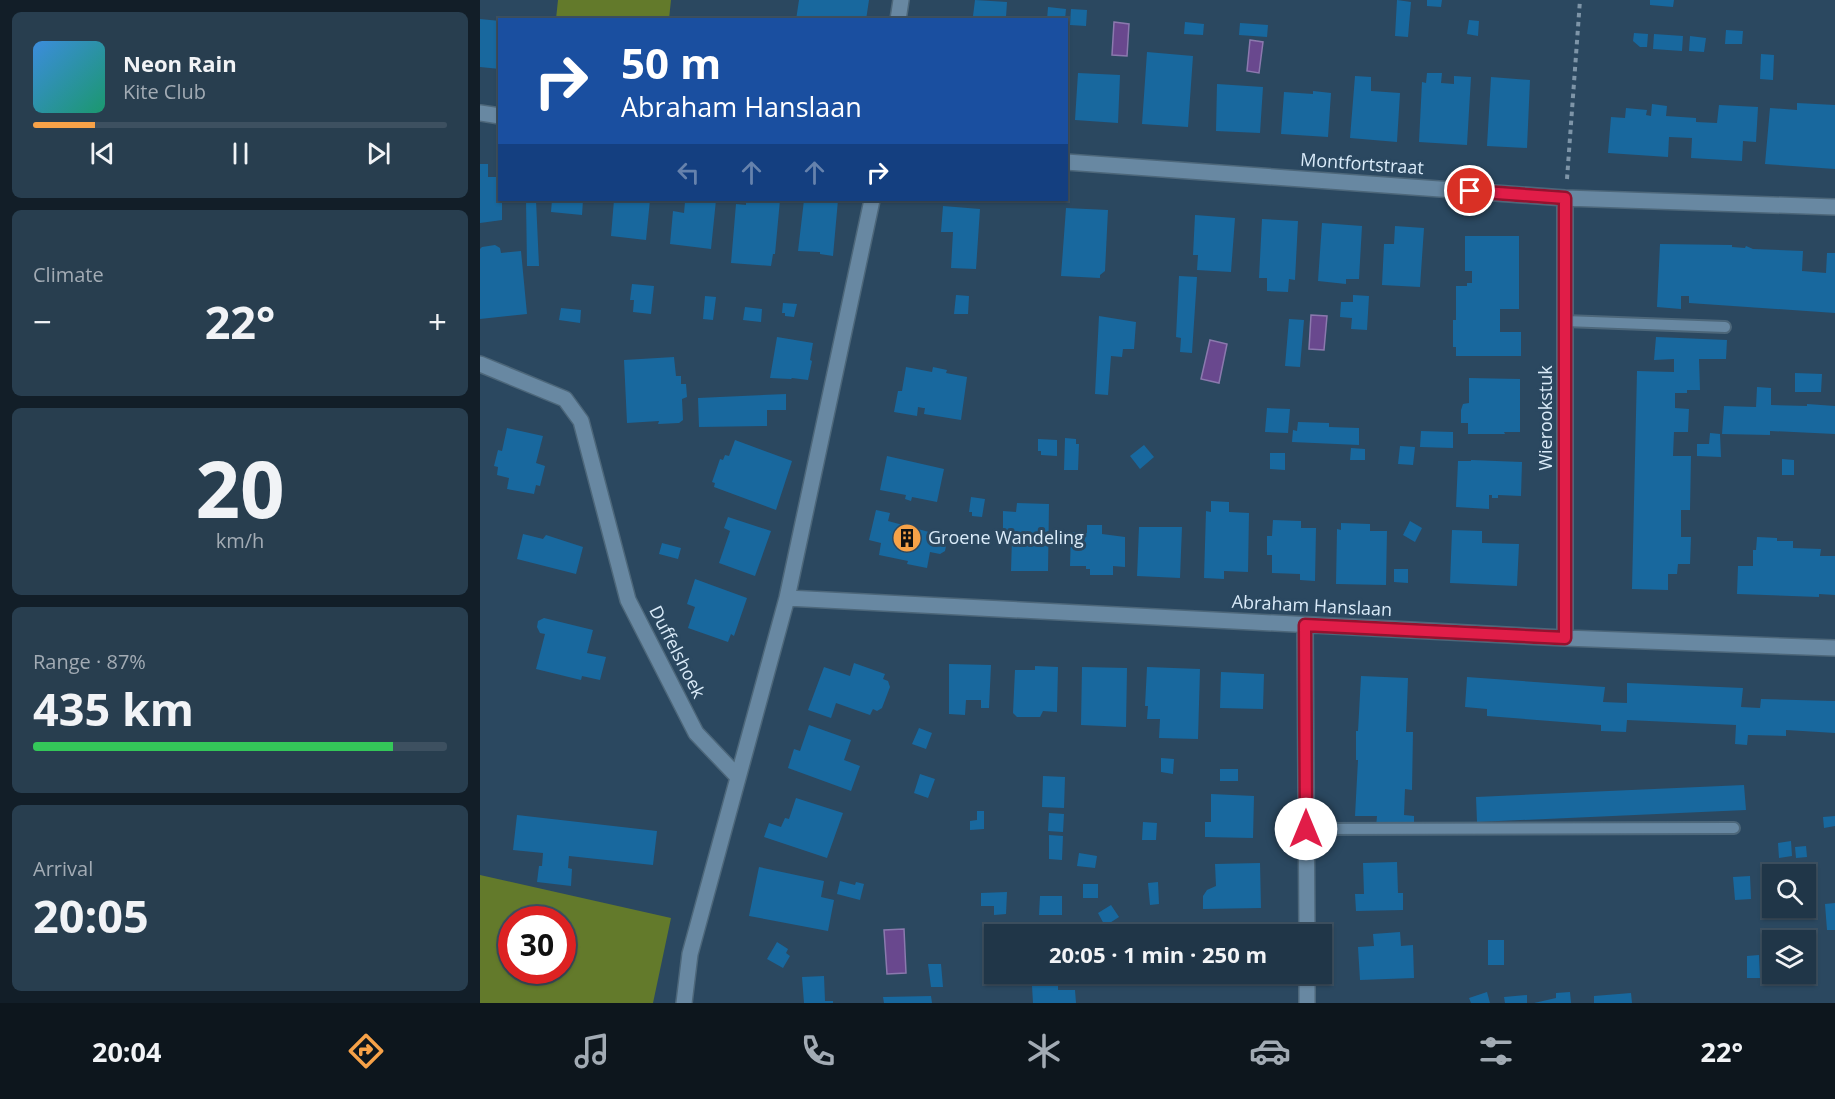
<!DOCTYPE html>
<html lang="en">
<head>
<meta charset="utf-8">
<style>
  :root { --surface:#203648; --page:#283e4f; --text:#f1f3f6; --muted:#a2abb4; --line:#3d5060; --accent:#f7a248 }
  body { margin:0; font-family:"Open Sans",sans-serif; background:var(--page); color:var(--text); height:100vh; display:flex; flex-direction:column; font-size:22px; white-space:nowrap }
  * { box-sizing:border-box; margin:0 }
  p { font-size:20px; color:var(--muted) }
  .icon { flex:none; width:33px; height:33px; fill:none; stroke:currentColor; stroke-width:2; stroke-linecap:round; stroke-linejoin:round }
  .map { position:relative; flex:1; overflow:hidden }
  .details { display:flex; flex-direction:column; gap:12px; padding:12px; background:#121e28; width:480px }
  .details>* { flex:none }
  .hud { position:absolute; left:18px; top:18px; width:570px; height:183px; border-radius:0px; box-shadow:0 2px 4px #0004,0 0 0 2px var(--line); background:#1a4fa0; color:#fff; overflow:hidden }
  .buttons { position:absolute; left:1282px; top:864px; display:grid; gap:12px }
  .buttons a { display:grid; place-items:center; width:54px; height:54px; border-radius:0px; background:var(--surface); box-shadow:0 2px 4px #0004,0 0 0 2px var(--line); font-size:30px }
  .speed { position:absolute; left:18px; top:906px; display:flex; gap:12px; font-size:30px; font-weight:700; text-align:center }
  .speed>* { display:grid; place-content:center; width:78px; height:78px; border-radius:50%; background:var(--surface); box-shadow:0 2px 4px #0004,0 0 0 2px var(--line); line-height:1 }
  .speed .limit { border:9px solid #d22; background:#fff; color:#111 }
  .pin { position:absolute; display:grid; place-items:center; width:51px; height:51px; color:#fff; margin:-26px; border:3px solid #fff; border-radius:50%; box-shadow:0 2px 6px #0007 }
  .me { position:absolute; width:66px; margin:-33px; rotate:0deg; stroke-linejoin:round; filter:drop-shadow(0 0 4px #0008) }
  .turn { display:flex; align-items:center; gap:21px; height:126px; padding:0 24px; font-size:27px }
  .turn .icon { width:78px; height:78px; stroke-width:2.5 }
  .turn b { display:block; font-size:42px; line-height:51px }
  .lanes { display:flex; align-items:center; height:57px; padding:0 24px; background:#0003; justify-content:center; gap:30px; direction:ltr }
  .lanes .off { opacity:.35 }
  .big { font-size:45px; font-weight:700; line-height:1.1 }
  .details .widget { flex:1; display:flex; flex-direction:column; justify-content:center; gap:9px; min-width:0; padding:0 21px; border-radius:9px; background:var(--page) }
  .details .dial { align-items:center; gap:0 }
  .dial b { font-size:78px; line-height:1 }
  .song { display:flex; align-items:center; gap:18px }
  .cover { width:72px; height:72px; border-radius:9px; background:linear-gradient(135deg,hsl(210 70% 55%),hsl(160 70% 35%)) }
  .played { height:6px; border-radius:3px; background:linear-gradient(90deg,var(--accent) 15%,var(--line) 15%) }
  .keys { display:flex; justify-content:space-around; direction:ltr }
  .heat { display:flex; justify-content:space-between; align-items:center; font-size:33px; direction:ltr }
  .charge { height:9px; border-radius:4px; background:linear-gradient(90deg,#34c759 87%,var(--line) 0) }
  .trip { position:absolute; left:504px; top:924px; width:348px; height:60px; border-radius:0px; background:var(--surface); box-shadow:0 2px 4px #0004,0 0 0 2px var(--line); font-weight:700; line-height:60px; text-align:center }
  .tab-bar { display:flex; height:96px; justify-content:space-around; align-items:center; background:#0d161d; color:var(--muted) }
  .tab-bar .icon { width:42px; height:42px }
  .tab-bar .current { color:var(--accent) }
  .tab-bar b { font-size:27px; color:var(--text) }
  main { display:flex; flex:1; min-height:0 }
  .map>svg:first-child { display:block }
</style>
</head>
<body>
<main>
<section class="details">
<div class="widget">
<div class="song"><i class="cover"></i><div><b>Neon Rain</b><p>Kite Club</p></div></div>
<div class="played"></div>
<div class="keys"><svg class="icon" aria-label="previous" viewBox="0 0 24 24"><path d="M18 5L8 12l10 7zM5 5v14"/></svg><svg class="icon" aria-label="pause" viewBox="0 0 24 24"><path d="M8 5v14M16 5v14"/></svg><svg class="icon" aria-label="next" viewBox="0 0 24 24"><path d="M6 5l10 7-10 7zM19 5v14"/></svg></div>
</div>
<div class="widget"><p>Climate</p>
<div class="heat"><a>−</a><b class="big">22°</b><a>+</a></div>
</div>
<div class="widget dial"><b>20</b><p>km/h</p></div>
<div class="widget"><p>Range · 87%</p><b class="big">435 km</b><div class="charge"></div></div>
<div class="widget"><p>Arrival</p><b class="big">20:05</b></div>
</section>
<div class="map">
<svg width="1355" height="1003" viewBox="0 0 1355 1003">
  <rect width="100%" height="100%" fill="#2b4860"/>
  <!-- green -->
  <path fill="#637a2b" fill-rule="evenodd" d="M78,0H191L189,19H76Z
    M0,875L191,918L173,1003H0ZM32,920H82V970H32Z"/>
  <!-- water -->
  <path fill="#69488e" stroke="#8b79ae" stroke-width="1.5" d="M634,22L649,24L647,56L632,55Z
    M770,40L783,42L779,73L767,71Z
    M831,315L847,316L844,350L829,349Z
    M730,340L747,344L739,383L721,379Z
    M424,929L426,973L407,974L404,930Z"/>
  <!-- building -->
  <path fill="#18689e" d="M319,0H389L386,20H316Z
    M495,0L527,2L526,17H530L529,20L493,16Z
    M917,0L931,2L928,37L915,36Z
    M947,0H962L961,7L947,6Z
    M1170,0H1194L1193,7L1170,5Z
    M568,7L586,9L585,20H567Z
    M591,9L607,10L606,26L590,25Z
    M0,19L20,21V69L0,67Z
    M989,20L999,21L998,36L987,34Z
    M705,22L724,24L723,35L704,34Z
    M760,23L788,25L787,37L759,35Z
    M1246,30L1263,31L1262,44H1245Z
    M1154,33L1168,34L1167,47H1160L1153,41Z
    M1174,34L1203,36L1202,51L1173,49Z
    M1210,36L1226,38L1224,52L1209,51Z
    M667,52L713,56L708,127L662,124Z
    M1281,54L1294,55L1293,80L1280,79Z
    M598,73L640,75L638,123L595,120Z
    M947,73H962L961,83L974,84V76L991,77L987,145L939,142L942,82L946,83Z
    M875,76L891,77V91L920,93L917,142L870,138Z
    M1011,77L1050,80L1047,148L1007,146Z
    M737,84L783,87L780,133L736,131Z
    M833,91L851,93L848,137L801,134L804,92L833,94Z
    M1317,103L1355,105V169L1285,164L1290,108L1317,110Z
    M1172,104L1187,106L1186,116L1216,118V122L1237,123L1239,105L1278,107L1276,142L1263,141L1262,161L1211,158L1212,138L1189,137L1188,157L1128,153L1131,117L1145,118L1146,108L1167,110L1166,115L1171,116Z
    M0,164H8V177H20V200H22V220L0,223Z
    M46,200H56L59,266H47Z
    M72,200H103L102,215L71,212Z
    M134,200H170L166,240L131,236Z
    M202,200H236L231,249L190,244L193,211L204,213L205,202H201Z
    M266,200H300L295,254H293L291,266L251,263L256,204L266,205Z
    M324,200H358L353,256L340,254V252L318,251Z
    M463,206L500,209L496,269L471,268L473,232H461Z
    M586,208L628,210L625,271L620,275V278L581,276Z
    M715,215L755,218L751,272L717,270L718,255H713Z
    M782,219L818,221L815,280L809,279L808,292L787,291V278H779Z
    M842,223L882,226L879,279H866V284L838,281Z
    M915,226L944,228L940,287L902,285L904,244H914Z
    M985,236H1039V309H1020V332H1041V356H976V347H973V320H976V286H987V283H992V271H985Z
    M1180,244L1252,245V247L1265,248L1266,246L1273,249L1323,251L1322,271L1346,273L1347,253H1355V313L1209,303V296H1201V309L1177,307Z
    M15,245L20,248L21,253L41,251L47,314L0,319V249L2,247Z
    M699,276L717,277L712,353L700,352L701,338L696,337Z
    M152,284L174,286L171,314L153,312L154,300H150Z
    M476,295L489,296L488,314H474Z
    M873,295L889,296L887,330L871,329L872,318L860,317L861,302H873Z
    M225,296L236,297L233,320L223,319Z
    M303,303L317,304L314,317L305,316V313H302Z
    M265,307L282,309L281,322L263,320Z
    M81,308L101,310L100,323L79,320Z
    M619,316L656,322L654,349H643L642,357L631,356L628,395L615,394Z
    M809,319L824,320L820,367L805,366Z
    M297,337L333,343L330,360L332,361L328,380L312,378L311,379L290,378Z
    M1176,337L1247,340L1246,359H1219L1220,390H1207V393H1195V408L1209,409L1208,432H1194L1193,456H1211L1210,510H1201V537H1211L1210,564H1198L1197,574H1188V590L1152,589L1157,371L1194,372V359L1174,360Z
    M194,357L196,376H201V384H206L207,397L202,399L203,420L199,423L178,424L179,421L147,423L144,360Z
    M426,367L452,372L453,367L467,370L466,373L487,377L481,420L444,414L445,408H443L438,407L437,416L414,412L418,391H422Z
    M1315,373L1342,374L1341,392H1315Z
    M989,378L1040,379V432H1024L1025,434H988V423H981V410L983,404L989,403Z
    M1277,387L1291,388V405L1327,406V404L1355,406V434L1290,431V435L1242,434L1244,406L1276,407Z
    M306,394V410H287V426L219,427L218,398Z
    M787,408L810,409L808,433L785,432Z
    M818,422L849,423V427L879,428V445L812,442L813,430L817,431Z
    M27,428L63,436L56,463L65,466L60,486L56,485L54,494L27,489L29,478L17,475L18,467L14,466L18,450L22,451Z
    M941,431L973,432V448L940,447Z
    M1230,433L1240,434L1241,457L1217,456V444H1229Z
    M585,438L596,439V444H599L598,470H584Z
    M558,439L577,440V456L561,455V451H558Z
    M255,440L312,461L296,510L234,487L235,483L232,482L240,459L243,460L245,455L249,456Z
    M664,445L674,457L660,469L650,456Z
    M920,446L935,447L933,465L918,464Z
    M871,448L885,449V460H870Z
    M790,453H805V470L790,469Z
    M407,456L464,469L457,502L432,497L431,501L425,499L426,495L400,490Z
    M1302,459L1314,460V475H1302Z
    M991,460L1042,462L1041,496L1018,495V498H1012V495H1009V509L976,507L978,461H991Z
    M491,497L505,499L502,517L492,516V512H489Z
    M731,501L749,502V512L769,513L768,572L744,571V579L724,578L726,511L731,512Z
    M537,503L569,504L568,571H531L532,538H523V511L536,512Z
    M396,510L410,513L408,521L464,536L467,541L465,551L460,554L450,552L447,568L427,564L428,561L399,555L401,543L389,540Z
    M248,517L291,531L275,576L239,563L250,531L244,528Z
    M793,520L821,521V528H836L835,581L820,580V574L792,573V555H787V536H792Z
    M930,521L942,528L935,542L923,535Z
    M861,523L890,524V531H907L906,585L856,584L857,529L861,530Z
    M607,525H622V534L645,537V567L633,566V575H610V569H606V566H590L591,532L607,533Z
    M659,527H702L700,578L657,576Z
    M972,530L1002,531V543L1039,544L1037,586L970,583Z
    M43,534L63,539L66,535L103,547L96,574L37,559Z
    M1277,537L1297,538V541H1313V548L1341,549L1340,556H1355V595L1339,594V597L1257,594L1258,566H1273V550H1276Z
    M182,543L201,548L198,559L179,554Z
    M914,569H928V583L914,582Z
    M215,579L267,598L254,636L251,634L248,642L208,628L215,607L207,604Z
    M64,618L113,630L107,653L126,657L120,680L102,676L101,680L56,669L65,634L60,633L57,627L58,621Z
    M374,663L405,674L403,679L408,681L410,687L402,708L397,711L393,709L390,715L356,703L351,718L328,710L344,667L370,676Z
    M469,664L511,665L509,708H501V700H486L485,715L469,714Z
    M555,666L578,667L577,712L563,711L560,717H537L533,713L535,670H555Z
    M602,667L647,668L646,727L601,725Z
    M667,667L720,669L718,739L679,738L680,719H667L668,706H665Z
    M741,672L784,674L783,709L740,708Z
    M881,676L928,678L926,732H933L932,790L925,789L924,815L934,816V828L896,827L897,816H875L878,760H876V731H878Z
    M987,677L1125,687L1123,702L1147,703V683L1263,688L1261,707L1280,708L1281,699L1355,701V733L1306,730V736L1268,735L1267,745L1255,744L1256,725L1147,720L1146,732L1121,731V725L1007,716V709L985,707Z
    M329,725L371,740L364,760L380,766L371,791L308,768L314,749L320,751Z
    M439,728L452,733L446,749L432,744Z
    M681,758L694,759L693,774L681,772Z
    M740,769H758V781H740Z
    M440,774L455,779L448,798L434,793Z
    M563,776L585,777L584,808L562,807Z
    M1264,785L1266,810L997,822L996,797Z
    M731,794L774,796L773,838L725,837V822H731Z
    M316,798L363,813L347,858L284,837L289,823L301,827L305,818L309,819Z
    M497,811H504V829L490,830V821L497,820Z
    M569,813L584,814L583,832L568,831Z
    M37,815L177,831L173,865L89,856L88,868L92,869L91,886L57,882L59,866H62L63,853L33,850Z
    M1355,816V826L1344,828L1343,817Z
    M663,822L677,823L676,840H662Z
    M569,835L583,836L582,860L569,859Z
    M1311,841L1312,856L1299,858L1298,843Z
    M1326,846L1327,857L1316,858L1315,847Z
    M599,853L617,856L615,868L597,866Z
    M917,862L918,893H923V910L876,911L875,894H884L883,863Z
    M780,863L781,908L723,909V896L727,890L736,886L735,864Z
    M1313,864L1315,874H1297L1296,866Z
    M279,867L344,881L341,897L354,900L348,931L269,916Z
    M1270,876L1271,899L1255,900L1253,877Z
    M360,881L375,885L376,882L384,884L380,900L357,894Z
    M678,882L679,904L670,905L668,883Z
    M603,884H618V898H603Z
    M527,892L526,914L514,915V906H501V893Z
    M560,896H582V915H559Z
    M1355,903V930H1347L1345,904Z
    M631,905L639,917L625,926L618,913Z
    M920,932L921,946L933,945L934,978L880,980L878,947L894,946L893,934Z
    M1008,940H1024V965H1008Z
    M297,942L308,949L306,953L310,956L303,968L287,959Z
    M1279,955L1280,978H1267V956Z
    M448,964H461L463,987H451Z
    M587,974H599L600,982H587Z
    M724,974H756V984L725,986Z
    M344,976L345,1001H353V1003H324L322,977Z
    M578,985V990H595L596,1003H553L552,986Z
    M1007,992L1010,1003H991L989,998Z
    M1090,992L1091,1003H1054L1076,998V993Z
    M1151,993L1152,1003H1114V996Z
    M1047,995V1003H1025L1024,997Z
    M451,996L452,1003H404L403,997Z"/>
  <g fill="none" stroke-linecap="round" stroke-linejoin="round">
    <!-- service casing -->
    <g stroke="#4d677a" stroke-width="14">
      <path id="service" d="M1085,321L1245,327
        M826,829L1254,828"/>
    </g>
    <!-- minor casing -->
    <g stroke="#4d677a" stroke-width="18">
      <path id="minor" d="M418,20L421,0
        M0,113L20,116
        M586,162L1085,198L1355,207
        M1085,198V638
        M0,364L85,399L101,421L148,600L216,733L257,776
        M307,598L1085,638L1355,648
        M825,625L827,934
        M827,974V1003
        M204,1003L210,954L307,598L392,200"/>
    </g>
    <!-- path -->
    <path stroke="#7e95a8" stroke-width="4" stroke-dasharray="4.5 4.5" stroke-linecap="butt" d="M1087,179L1100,0"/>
    <!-- service -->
    <use href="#service" stroke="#6888a2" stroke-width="10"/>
    <!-- minor -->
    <use href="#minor" stroke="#6888a2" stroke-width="15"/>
  </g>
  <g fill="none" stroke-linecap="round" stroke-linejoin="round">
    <!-- route casing -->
    <g stroke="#92132f" stroke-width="15">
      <path id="route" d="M826,829L825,625L1085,638V198L990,191"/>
    </g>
    <!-- route -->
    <use href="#route" stroke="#e11d48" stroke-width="10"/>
  </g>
  <!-- icons -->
  <defs>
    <g id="building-disc" transform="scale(1.5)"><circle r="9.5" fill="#f7a248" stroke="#2b4860"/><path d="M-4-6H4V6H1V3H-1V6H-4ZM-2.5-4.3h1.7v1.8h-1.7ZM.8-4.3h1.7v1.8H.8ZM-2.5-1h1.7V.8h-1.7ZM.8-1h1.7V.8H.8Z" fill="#111"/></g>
  </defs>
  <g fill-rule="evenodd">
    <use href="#building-disc" x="427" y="538"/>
  </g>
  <g text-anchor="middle" stroke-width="6" stroke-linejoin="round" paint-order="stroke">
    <!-- street labels -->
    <g font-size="18" fill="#daebf9" stroke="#2b4860">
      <text transform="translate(882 164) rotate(4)" y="6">Montfortstraat</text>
      <text transform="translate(1066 418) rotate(-90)" y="6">Wierookstuk</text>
      <text transform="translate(832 606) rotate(3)" y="6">Abraham Hanslaan</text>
      <text transform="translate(197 652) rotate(63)" y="6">Duffelshoek</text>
    </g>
    <!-- poi labels -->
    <g font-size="18" fill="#daebf9" stroke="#2b4860" text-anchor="start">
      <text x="448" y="544">Groene Wandeling</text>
    </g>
  </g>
</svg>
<div class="buttons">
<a><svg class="icon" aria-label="search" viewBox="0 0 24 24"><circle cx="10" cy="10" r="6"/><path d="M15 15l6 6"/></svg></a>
<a><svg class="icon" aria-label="layers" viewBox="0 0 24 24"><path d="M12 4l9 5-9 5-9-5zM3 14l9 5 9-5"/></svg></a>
</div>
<div class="speed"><div class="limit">30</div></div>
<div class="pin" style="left:990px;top:191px;background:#d93025"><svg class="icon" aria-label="arrive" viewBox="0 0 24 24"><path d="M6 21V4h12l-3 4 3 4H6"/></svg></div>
<svg class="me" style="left:826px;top:829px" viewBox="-20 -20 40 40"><circle r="19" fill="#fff"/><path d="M0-13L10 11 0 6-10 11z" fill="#e11d48"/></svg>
<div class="trip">20:05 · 1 min · 250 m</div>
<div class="hud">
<div class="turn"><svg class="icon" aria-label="right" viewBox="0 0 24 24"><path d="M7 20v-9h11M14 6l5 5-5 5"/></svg><div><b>50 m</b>Abraham Hanslaan</div></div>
<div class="lanes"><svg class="icon off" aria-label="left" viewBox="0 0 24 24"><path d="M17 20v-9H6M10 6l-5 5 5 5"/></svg><svg class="icon off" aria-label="ahead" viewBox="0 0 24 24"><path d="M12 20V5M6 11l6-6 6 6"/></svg><svg class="icon off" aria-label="ahead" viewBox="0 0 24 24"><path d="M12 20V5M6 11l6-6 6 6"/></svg><svg class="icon" aria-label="right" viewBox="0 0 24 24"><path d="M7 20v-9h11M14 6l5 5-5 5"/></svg></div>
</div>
</div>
</main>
<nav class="tab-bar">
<b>20:04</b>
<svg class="icon current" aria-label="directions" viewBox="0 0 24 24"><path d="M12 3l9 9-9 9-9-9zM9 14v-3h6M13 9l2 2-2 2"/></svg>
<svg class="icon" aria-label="music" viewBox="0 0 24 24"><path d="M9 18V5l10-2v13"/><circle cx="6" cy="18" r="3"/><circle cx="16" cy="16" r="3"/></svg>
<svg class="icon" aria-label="phone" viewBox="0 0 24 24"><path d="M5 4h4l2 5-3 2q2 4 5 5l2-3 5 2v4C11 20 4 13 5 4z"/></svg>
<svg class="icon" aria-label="climate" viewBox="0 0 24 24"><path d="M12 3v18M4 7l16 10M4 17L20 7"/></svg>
<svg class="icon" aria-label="car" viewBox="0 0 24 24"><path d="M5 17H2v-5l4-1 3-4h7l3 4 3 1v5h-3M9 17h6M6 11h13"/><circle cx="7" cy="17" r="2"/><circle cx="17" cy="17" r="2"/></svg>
<svg class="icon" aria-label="filters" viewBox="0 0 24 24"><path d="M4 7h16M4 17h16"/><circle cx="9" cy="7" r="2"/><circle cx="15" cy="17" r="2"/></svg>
<b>22°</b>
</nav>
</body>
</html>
